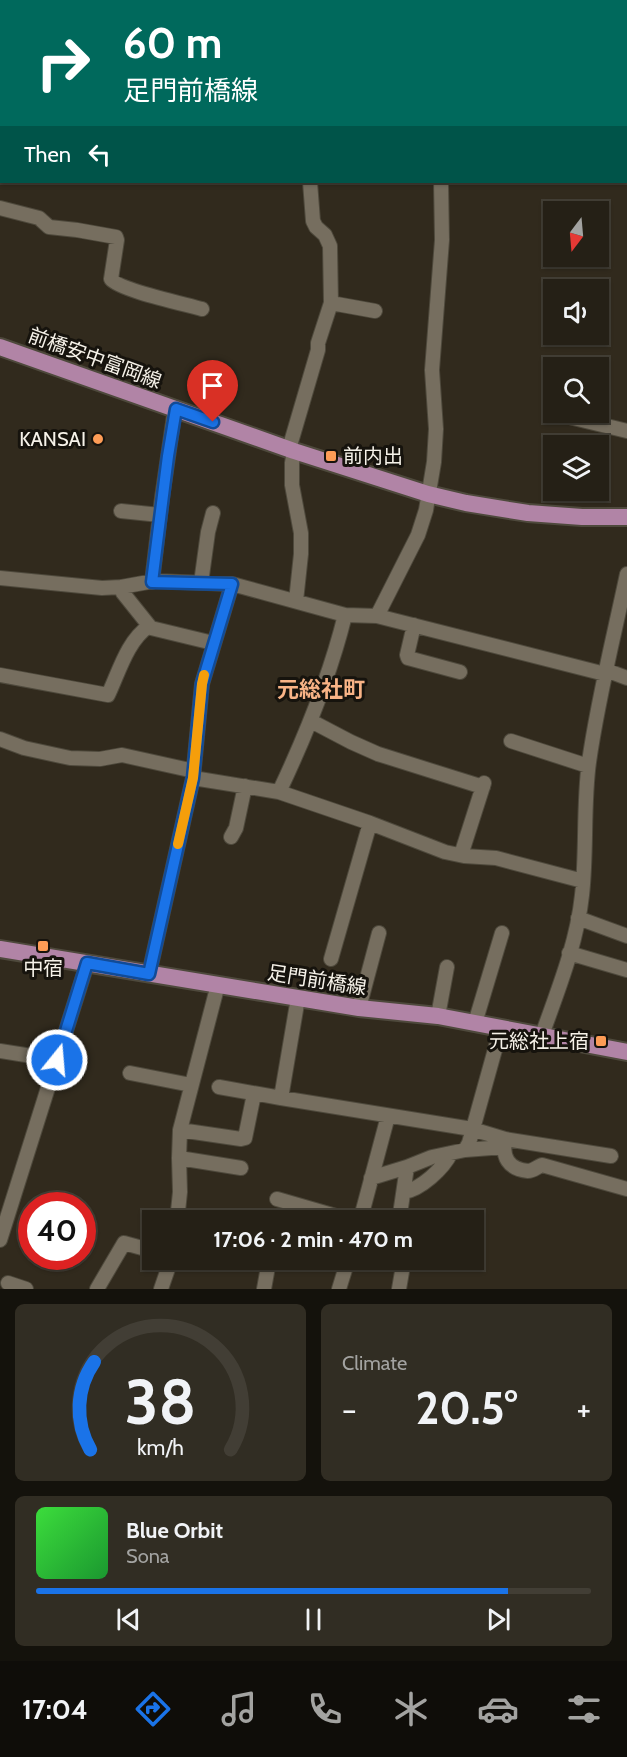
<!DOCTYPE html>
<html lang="en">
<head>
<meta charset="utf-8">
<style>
  :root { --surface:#252016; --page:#312d23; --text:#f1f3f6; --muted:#a3a3a1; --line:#423e35; --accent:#1a73e8 }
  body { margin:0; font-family:Cabin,"Noto Sans JP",sans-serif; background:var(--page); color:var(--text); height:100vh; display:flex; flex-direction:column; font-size:22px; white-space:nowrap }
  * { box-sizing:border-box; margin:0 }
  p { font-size:20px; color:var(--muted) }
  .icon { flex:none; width:33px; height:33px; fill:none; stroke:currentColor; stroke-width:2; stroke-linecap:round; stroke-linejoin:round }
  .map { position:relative; height:1289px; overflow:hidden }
  .sheet { display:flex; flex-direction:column; gap:15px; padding:15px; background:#14120c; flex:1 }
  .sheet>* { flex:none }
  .banner { position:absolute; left:0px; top:0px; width:627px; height:183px; box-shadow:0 2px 4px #0004,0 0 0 2px var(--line); background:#00695c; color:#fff; overflow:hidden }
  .needle { width:39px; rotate:196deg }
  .tools { position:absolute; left:543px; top:201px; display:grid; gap:12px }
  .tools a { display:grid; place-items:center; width:66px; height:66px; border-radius:0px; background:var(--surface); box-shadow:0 2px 4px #0004,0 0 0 2px var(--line); font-size:30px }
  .speed { position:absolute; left:18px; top:1192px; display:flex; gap:12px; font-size:30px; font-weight:700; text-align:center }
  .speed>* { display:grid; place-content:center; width:78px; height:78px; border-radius:50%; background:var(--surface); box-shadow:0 2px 4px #0004,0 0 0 2px var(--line); line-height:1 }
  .speed .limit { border:9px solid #d22; background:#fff; color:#111 }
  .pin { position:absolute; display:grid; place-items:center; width:51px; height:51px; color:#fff; margin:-62px -26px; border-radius:50% 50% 50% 0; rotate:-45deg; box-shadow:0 0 6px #0007 }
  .pin .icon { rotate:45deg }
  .me { position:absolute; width:66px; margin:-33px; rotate:17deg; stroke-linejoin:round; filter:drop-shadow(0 0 4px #0008) }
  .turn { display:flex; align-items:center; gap:21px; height:126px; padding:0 24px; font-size:27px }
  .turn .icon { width:78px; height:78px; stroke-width:2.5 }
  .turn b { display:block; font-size:42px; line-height:51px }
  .then { display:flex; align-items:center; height:57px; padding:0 24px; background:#0003; gap:12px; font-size:22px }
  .big { font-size:45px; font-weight:800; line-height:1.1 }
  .sheet .tile { flex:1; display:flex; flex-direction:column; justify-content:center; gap:9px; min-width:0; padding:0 21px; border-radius:9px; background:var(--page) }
  .sheet .dial { align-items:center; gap:0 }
  .dial svg { height:156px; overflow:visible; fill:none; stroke:var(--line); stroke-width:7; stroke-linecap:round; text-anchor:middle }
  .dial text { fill:var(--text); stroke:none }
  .song { display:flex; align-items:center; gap:18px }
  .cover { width:72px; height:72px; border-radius:9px; background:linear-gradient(135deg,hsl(120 70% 55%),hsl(130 70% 35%)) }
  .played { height:6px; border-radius:3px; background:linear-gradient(90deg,var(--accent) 85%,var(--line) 85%) }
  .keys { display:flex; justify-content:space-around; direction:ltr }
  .heat { display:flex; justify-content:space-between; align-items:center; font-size:33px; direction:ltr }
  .sheet .tiles { flex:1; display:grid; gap:15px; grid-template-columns:1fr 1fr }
  .tile:last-child { grid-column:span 2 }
  .trip { position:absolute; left:142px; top:1210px; width:342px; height:60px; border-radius:0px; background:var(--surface); box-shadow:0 2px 4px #0004,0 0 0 2px var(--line); font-weight:800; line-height:60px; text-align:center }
  .tab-bar { display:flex; height:96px; justify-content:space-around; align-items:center; background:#0f0d09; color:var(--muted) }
  .tab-bar .icon { width:42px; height:42px }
  .tab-bar .current { color:var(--accent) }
  .tab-bar b { font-size:27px; color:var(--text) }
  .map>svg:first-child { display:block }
</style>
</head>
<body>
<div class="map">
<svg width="627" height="1289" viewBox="0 0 627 1289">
  <rect width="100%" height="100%" fill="#312a1d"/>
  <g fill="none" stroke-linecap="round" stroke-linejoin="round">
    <!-- stream -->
    <path stroke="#325567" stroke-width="4" d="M226,2V0
      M0,53H2"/>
    <!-- river -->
    <path stroke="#325567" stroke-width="22" d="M513,0L514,2
      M626,91L627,92"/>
    <!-- minor casing -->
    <g stroke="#4e493c" stroke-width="16">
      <path id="minor" d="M308,0V2
        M4,2L5,0
        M0,17L2,11
        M0,141H2
        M0,208L39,218L49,227L77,230L116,237L117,240L111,279C119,290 185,304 202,309
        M331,303L375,311
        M557,414L627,431
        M289,449L318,350V343L331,303L330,246L325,235L316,227L313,221L310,182
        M294,451L292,463V485L301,533V554L296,601
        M121,511L160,515
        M0,578L102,588L121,587L154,581L232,584L345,615L377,616L605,674L611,672L627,678
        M152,582L162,498L175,409
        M201,583L208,532L213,513
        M121,587L123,593L151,628L213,643
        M377,616L418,535L426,510L434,462L436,429L432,370L442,240L441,182
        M414,625L407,655L408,658L460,672
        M0,675L108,695C119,672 127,641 149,626
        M311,721L351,742L378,754L483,787
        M0,739L24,748L70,758L100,759L122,755L194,771
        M511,741L588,766
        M193,778L279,792L370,823L445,852L464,856L496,858L583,881
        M279,792C306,735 330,676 345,615
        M231,837L236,828L245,786
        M461,855L484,783
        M578,918L627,936
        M569,953L627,970
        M331,959L370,823
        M149,974L193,778L202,684L232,584
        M298,998L281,1098L472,1129L505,1139L611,1156
        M359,1008L379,933
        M438,1016L447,967
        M475,1023L502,933
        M542,1035C558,990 577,943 582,895C587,851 583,806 589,762C598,698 614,636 627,574
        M0,1051L57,1060
        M130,1073L191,1085
        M219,1087L281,1098
        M180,1130L241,1139L245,1138L254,1094
        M505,1139C502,1157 508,1169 528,1171C533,1171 537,1167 542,1165L627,1189
        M465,1150L504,1147
        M179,1158L241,1168
        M371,1178L407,1167
        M404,1192C421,1189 443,1169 451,1153
        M277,1199L353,1221
        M177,1221L180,1192L179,1158L180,1130L216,992V985
        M360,1221L388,1116
        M399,1221L407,1167L432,1157L465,1150L469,1143L501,1028
        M0,1240L87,964
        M8,1283L26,1289
        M97,1289L124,1243L153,1251
        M161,1289L171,1260
        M264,1289L269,1261L265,1260
        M339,1289L348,1260
        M399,1289L404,1260"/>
    </g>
    <!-- major casing -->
    <g stroke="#4e493c" stroke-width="20">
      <path id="major" d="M0,347L294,451L428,494L466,503L528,513L582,517H627
        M0,949L359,1008L438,1016L627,1052"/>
    </g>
    <!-- minor -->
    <use href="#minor" stroke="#766e5f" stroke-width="14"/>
    <!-- major -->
    <use href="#major" stroke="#b184a6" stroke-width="16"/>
  </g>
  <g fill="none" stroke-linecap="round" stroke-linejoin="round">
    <!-- route casing -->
    <g stroke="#114b97" stroke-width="15">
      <path id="route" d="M57,1060L87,963L149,974L193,778L202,684L232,584L152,582L168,456L176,409L213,422"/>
    </g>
    <!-- route -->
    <use href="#route" stroke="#1a73e8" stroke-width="10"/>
    <!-- slow -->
    <path stroke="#f59e0b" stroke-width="10" d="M178,844L193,778L202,684L204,675"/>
  </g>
  <!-- markers -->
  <g fill="#fd9c56" stroke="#16130d" stroke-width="2">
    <circle cx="98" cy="439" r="6"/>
    <rect x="325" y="450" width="12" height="12" rx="3"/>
    <rect x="37" y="940" width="12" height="12" rx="3"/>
    <rect x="595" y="1035" width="12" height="12" rx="3"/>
  </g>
  <g text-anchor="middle" stroke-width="6" stroke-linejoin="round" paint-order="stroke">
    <!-- street labels -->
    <g font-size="20" fill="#f6f2e9" stroke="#16130d">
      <text transform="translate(95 358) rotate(20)" y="7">前橋安中富岡線</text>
      <text transform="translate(317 980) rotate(9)" y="7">足門前橋線</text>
    </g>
    <!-- poi labels -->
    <g font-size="20" fill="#f6f2e9" stroke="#16130d" text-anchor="end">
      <text x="86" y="446">KANSAI</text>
      <text x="343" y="463" text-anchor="start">前内出</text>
      <text x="43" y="975" text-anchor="middle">中宿</text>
      <text x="589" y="1048">元総社上宿</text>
    </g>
    <!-- quarter labels -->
    <g font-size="22" font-weight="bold" fill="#f8b386" stroke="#16130d">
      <text x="321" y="697">元総社町</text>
    </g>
  </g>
</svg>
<div class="tools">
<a><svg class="needle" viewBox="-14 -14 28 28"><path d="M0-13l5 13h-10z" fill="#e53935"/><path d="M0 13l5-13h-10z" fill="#a3a3a1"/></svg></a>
<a><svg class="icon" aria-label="sound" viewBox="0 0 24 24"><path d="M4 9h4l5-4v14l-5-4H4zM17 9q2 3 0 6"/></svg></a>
<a><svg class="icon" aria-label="search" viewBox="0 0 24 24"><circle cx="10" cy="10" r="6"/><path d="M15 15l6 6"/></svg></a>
<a><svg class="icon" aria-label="layers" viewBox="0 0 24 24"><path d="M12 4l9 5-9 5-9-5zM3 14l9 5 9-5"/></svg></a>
</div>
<div class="speed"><div class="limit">40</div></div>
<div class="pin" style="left:213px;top:422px;background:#d93025"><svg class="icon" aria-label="arrive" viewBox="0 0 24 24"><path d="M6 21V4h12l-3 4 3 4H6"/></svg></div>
<svg class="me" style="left:57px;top:1060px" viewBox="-20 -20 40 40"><circle r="17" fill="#1a73e8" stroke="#fff" stroke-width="3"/><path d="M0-11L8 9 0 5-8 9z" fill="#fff"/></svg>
<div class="trip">17:06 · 2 min · 470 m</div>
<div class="banner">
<div class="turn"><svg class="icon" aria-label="right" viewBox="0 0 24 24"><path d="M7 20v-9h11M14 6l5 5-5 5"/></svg><div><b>60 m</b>足門前橋線</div></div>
<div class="then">Then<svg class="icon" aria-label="left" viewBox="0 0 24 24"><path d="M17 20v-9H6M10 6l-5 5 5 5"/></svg></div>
</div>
</div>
<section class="sheet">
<div class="tiles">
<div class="tile dial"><svg viewBox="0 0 100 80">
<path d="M14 69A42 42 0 1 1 86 69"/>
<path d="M14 69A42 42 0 0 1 16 24" stroke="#1a73e8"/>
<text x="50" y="56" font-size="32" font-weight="700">38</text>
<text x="50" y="72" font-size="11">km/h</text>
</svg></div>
<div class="tile"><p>Climate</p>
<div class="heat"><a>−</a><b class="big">20.5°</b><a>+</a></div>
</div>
<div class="tile">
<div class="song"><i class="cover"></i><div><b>Blue Orbit</b><p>Sona</p></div></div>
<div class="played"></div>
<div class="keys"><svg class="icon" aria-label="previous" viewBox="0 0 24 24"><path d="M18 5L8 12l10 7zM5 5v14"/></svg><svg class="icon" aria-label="pause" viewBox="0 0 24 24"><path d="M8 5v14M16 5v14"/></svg><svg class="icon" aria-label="next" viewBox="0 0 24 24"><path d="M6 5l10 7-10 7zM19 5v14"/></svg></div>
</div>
</div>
</section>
<nav class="tab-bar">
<b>17:04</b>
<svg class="icon current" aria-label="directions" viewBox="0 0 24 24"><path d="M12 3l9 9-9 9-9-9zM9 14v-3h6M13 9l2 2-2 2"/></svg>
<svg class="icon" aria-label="music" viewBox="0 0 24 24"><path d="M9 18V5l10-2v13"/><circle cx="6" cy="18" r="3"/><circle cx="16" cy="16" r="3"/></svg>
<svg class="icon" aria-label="phone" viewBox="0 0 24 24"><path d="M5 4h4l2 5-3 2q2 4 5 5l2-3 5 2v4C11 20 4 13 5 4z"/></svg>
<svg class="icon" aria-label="climate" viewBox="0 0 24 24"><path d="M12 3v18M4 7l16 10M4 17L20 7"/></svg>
<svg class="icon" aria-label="car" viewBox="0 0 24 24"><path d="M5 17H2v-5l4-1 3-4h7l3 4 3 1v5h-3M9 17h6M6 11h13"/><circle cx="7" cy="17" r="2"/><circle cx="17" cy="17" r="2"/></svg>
<svg class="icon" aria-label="filters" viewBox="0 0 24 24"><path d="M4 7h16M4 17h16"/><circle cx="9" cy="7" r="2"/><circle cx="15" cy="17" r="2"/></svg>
</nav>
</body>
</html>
